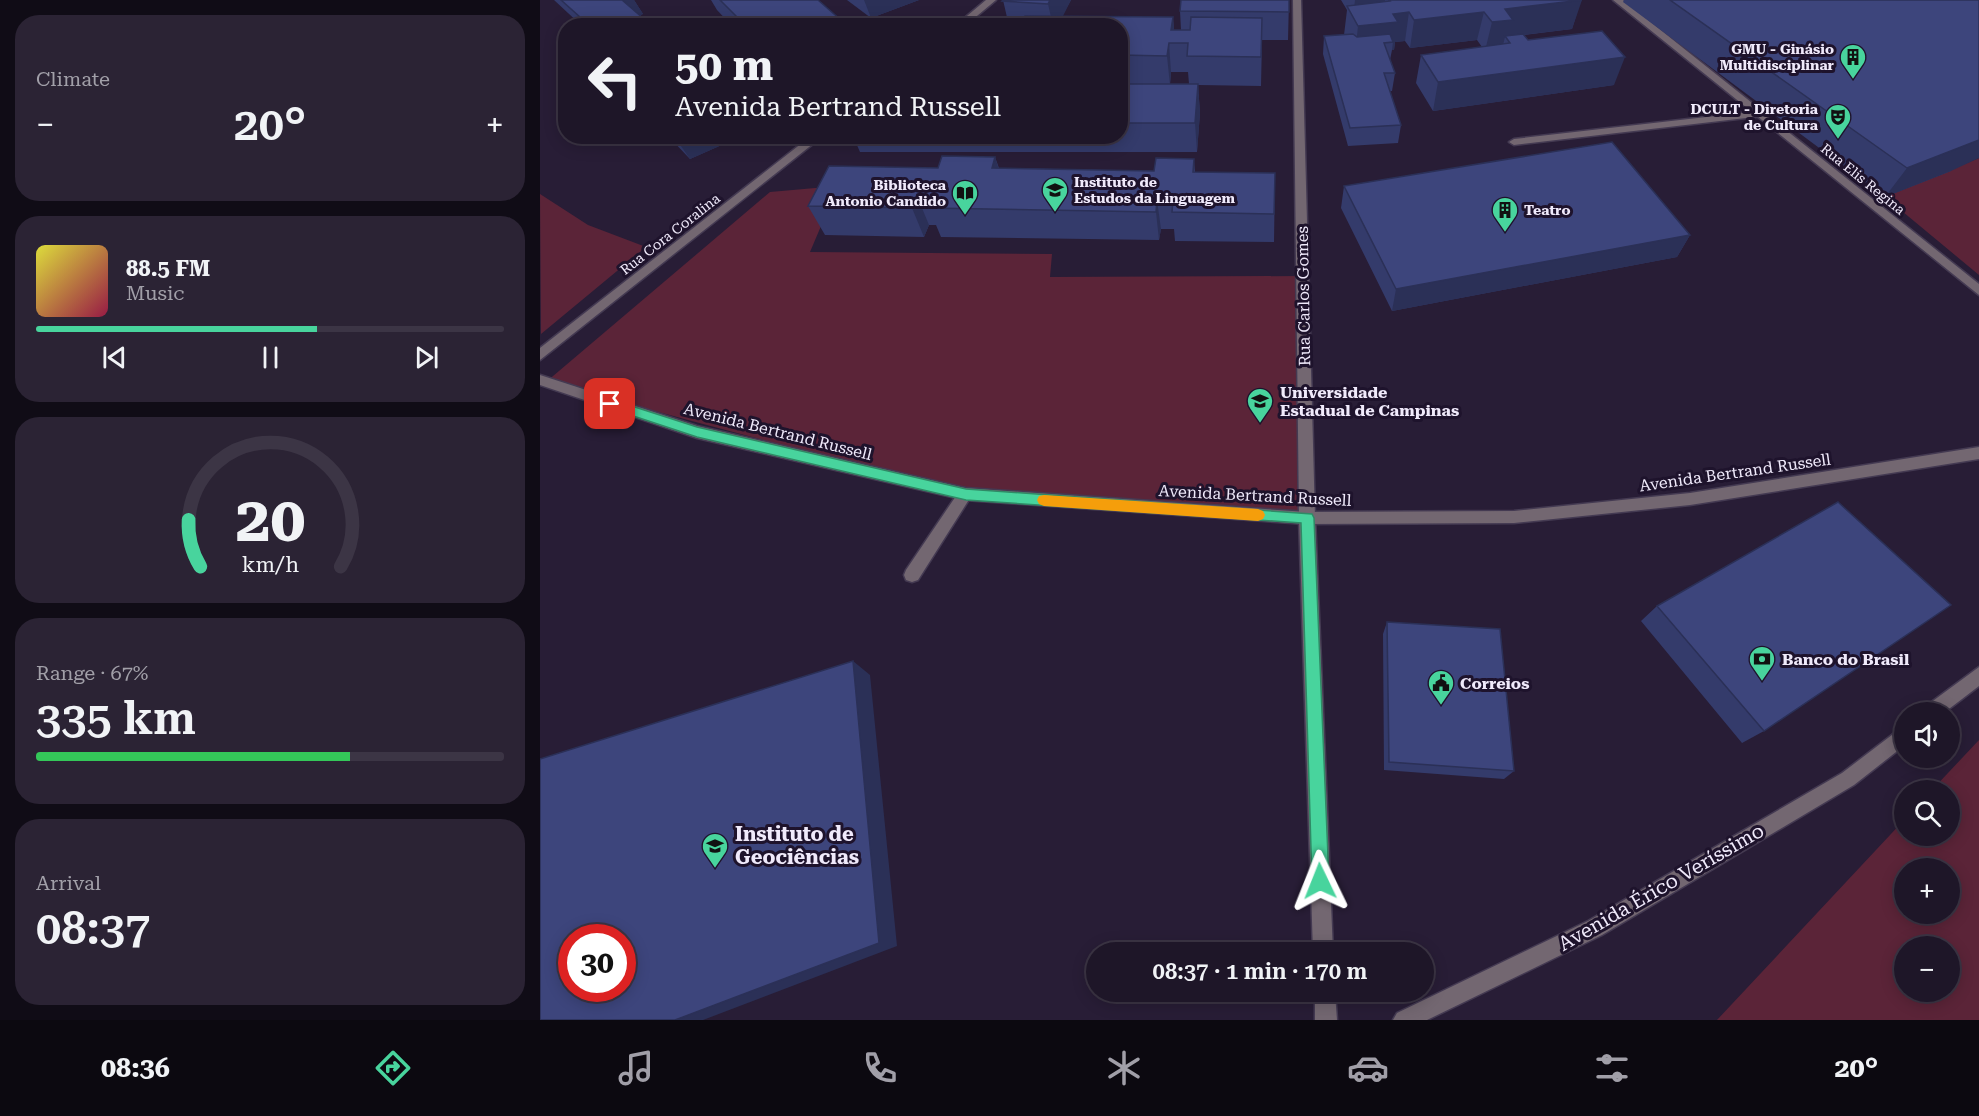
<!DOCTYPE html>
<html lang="en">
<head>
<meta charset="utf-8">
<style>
  :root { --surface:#1e1628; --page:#2b2334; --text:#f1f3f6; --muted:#a19fa8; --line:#3c3545; --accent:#48d49d }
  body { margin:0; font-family:"Roboto Serif",serif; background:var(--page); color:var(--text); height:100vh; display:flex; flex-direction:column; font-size:22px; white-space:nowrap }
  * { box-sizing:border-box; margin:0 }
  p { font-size:20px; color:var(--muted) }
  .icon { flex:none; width:33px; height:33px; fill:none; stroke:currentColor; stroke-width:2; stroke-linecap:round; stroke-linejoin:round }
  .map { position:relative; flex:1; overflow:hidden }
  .side { display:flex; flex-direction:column; gap:15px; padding:15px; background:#100c16; width:540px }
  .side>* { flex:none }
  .guide { position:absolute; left:18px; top:18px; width:570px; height:126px; border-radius:24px; box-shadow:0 3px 15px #0003,0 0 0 2px var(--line); background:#1e1628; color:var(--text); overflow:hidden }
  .controls { position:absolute; left:1354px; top:702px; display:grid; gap:12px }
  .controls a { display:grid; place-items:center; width:66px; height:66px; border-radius:50%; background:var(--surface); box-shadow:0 3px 15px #0003,0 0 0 2px var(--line); font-size:30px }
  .speed { position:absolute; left:18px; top:924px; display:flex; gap:12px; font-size:30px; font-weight:700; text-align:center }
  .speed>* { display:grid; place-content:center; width:78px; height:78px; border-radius:50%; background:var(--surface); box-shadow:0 3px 15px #0003,0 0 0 2px var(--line); line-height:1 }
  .speed .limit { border:9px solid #d22; background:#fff; color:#111 }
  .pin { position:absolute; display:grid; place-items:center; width:51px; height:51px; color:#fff; margin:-26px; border-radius:12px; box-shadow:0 3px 9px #0006 }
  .me { position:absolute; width:66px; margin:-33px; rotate:358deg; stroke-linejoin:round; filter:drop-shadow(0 0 4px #0008) }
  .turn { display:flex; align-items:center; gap:21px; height:126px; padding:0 18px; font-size:27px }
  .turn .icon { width:78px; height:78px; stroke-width:2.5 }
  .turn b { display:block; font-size:42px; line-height:51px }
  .big { font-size:45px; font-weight:600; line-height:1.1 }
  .side .widget { flex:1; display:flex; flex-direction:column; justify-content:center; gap:9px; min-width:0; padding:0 21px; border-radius:24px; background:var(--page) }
  .side .dial { align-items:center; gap:0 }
  .dial svg { height:156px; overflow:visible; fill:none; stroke:var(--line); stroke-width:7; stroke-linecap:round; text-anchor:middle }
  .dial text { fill:var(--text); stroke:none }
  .song { display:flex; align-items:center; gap:18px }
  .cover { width:72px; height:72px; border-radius:9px; background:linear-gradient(135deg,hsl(60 70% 55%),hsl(340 70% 35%)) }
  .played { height:6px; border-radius:3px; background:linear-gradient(90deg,var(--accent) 60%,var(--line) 60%) }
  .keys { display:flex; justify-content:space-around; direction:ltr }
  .heat { display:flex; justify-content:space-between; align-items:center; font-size:33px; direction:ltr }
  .charge { height:9px; border-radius:4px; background:linear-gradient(90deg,#34c759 67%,var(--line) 0) }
  .trip { position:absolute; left:546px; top:942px; width:348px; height:60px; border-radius:30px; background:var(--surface); box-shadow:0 3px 15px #0003,0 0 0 2px var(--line); font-weight:600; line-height:60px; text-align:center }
  .dock { display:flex; height:96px; justify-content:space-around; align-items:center; background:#0c0910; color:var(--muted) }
  .dock .icon { width:42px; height:42px }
  .dock .current { color:var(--accent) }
  .dock b { font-size:27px; color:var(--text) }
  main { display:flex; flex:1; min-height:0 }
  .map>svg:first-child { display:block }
</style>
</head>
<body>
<main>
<section class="side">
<div class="widget"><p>Climate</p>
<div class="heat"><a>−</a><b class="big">20°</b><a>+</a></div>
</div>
<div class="widget">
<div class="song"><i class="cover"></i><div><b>88.5 FM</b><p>Music</p></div></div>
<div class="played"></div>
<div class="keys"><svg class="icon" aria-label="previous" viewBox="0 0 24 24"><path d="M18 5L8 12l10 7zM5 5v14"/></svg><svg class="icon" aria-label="pause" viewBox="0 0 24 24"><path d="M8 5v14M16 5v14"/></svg><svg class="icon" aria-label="next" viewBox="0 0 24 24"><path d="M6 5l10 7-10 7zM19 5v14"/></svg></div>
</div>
<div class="widget dial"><svg viewBox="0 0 100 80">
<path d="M14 69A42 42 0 1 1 86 69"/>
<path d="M14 69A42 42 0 0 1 8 45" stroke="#48d49d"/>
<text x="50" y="56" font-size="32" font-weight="700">20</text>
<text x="50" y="72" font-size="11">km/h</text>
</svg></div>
<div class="widget"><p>Range · 67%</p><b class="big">335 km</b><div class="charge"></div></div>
<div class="widget"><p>Arrival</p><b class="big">08:37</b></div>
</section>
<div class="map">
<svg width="1439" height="1020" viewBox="0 0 1439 1020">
  <rect width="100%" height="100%" fill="#281d36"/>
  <!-- green -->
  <path fill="#5b2438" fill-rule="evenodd" d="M1439,158V275L1345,197Z
    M298,186L270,252L512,254L510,277L763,276L767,518L425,494L6,382L230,192Z
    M0,194L48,225L106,247L1,334Z
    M1439,740V1020H1177L1365,819V836H1410V790H1392ZM1410,868V914H1365V868ZM1410,946V992H1365V946Z"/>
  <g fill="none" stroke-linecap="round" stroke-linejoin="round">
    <!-- service casing -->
    <g stroke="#443a52" stroke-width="3">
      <path id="service" d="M1219,111L1223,112V116L974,145L969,142L974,139Z
        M425,488L430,490L432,494L430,498L378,580L372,582L366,580L364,575L366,570L420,490Z"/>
    </g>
    <!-- minor casing -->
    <g stroke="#443a52" stroke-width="3">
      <path id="minor" d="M446,0H456L425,26H415Z
        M753,0H761L775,518L793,952H773L759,518Z
        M1073,0H1083L1439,284V295Z
        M271,136H283L0,360V348Z
        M775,992H795L797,1020H775Z"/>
    </g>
    <!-- tertiary casing -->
    <g stroke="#443a52" stroke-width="3">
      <path id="tertiary" d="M0,375L157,426L425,488L767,512L974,511L1150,493L1439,447V459L1150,505L974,523L767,524L425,500L157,438L0,385Z
        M1439,667V686L1405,712H1384L1386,706Z
        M1365,725V745L1314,785L1062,935L887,1020H853L857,1013L1048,921L1302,773Z"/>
    </g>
    <!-- service -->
    <use href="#service" fill="#736771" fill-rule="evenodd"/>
    <!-- minor -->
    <use href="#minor" fill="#736771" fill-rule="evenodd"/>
    <!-- tertiary -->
    <use href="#tertiary" fill="#736771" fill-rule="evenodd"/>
  </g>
  <!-- wall -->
  <path fill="#343b6b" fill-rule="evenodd" d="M14,0H94L103,14L100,15L112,26H42Z
    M171,0H278L302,21L304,26H192L177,10Z
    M307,0H379L331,18Z
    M463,0H531L522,16L633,17L634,30H641L640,11L749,0L748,40H722L721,86L658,85L660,113L657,152H320L313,136H580V26H469ZM631,72H648L649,84H630Z
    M801,0H1041L1032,29L983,35L988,40L1074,85L893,111L876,83L881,55L942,47L937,40L870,48L865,41L855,42L854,50H852L850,60L855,73L852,91H850L861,125L858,143L808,146L783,54L784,36L804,35L807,10Z
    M1084,0H1439L1411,171L1345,197L1083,2Z
    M128,136H202L150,159Z
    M455,157L459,168L614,171L654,159L655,172L735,173L734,242L635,241L634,229H621L619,240L401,237L396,225H389L384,237L285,235L268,206L398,168Z
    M804,186L1150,235L1137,257L852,311L801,208Z
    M1117,606L1224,731L1202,743L1101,621Z
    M847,622L974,771L964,779L844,770L843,634Z"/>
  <!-- shaded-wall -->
  <path fill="#2b3057" d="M82,0H94L103,14L93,18Z
    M324,0H379L331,18Z
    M510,0H531L518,26H513L508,4Z
    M815,0H845L842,18H813Z
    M1042,0L1032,29L965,37L962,49L945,51L952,22L965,9Z
    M850,1L869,12L865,41L855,42L854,50H852L853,42L844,43L815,55L818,26Z
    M944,12L937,40L870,48L874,20Z
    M633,17L635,43L631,30Z
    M302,21L304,26H289Z
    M629,43L631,72L630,85L627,56Z
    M1085,57L1074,85L893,111L898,82Z
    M658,84L660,113L657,152L655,123Z
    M134,136H202L150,159Z
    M1439,140V158L1411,171L1345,197L1367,168Z
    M455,157L464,186L452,168Z
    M377,196L389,225L384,237L372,208Z
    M617,200L621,229L619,240L616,212Z
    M1150,235L1137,257L852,311L856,289Z
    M313,661L330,675L357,946L163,1020H135Z"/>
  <!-- building -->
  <path fill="#3d457c" stroke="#2b3057" stroke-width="1.5" fill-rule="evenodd" d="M21,0H82L112,26H50Z
    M180,0H278L302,21L289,26H206Z
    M463,0H510L508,4L462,1Z
    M641,0H749V12L640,11Z
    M849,0H1042L965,9L973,20L952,22L944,12L874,20L869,12L853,14L858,22L818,26L807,6L850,1Z
    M1130,0H1439V140L1367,168Z
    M485,16L633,17L631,30H650L651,17L722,18L721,57L647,56L648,43H629L627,56L580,55V26H482Z
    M1062,31L1085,57L898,82L881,55L970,43L965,36L983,34L988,40Z
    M813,34L817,37L850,34L853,42L844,43L855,73H844L861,125L810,128L784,36Z
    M580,84H658L655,123H580Z
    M1072,142L1150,235L856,289L804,186Z
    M402,156L455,157L452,168L614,171L616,158L654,159L653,172L735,173L734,214L632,212L633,200H617L616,212L389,208L394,197L377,196L372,208L268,206L289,166L398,168Z
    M1298,502L1411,605L1224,731L1117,606Z
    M847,622L960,629L974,771L849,762Z
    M313,661L339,943L135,1020H0V759ZM32,938H82V988H32Z"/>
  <!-- route -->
  <path fill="#48d49d" stroke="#2f8a66" stroke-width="1.5" d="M70,399L157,427L426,489L772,514L774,518L789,881L787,887L780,890L774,887L772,881L761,523L426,500L157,437L66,407L64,404Z"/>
  <!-- slow -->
  <path fill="#f59e0b" d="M504,495L718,509L723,511L725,515L723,519L718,521L504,506L499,504L497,500L499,496Z"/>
  <!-- icons -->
  <defs>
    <g id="building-pin" transform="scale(1.35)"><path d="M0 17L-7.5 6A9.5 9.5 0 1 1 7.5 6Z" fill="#48d49d" stroke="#1e132c"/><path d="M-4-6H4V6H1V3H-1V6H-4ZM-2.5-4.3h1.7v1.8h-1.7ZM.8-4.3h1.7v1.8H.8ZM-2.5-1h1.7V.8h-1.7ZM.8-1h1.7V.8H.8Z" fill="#111"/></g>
    <g id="theatre-pin" transform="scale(1.35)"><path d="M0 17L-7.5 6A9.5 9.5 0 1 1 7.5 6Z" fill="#48d49d" stroke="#1e132c"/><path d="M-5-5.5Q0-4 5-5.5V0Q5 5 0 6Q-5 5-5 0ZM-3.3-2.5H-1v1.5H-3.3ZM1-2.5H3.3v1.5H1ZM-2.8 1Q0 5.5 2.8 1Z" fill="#111"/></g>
    <g id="university-pin" transform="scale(1.35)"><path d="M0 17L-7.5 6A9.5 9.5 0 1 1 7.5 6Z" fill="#48d49d" stroke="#1e132c"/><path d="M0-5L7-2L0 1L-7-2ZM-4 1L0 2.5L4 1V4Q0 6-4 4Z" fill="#111"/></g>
    <g id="library-pin" transform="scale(1.35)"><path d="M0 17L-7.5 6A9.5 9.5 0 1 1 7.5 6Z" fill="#48d49d" stroke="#1e132c"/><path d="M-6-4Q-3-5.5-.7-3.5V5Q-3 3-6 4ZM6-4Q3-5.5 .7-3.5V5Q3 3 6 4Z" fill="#111"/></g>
    <g id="bank-pin" transform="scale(1.35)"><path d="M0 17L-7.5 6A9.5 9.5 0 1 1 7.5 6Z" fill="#48d49d" stroke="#1e132c"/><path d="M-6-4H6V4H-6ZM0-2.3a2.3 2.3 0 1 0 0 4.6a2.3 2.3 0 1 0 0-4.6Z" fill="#111"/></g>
    <g id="civic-pin" transform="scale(1.35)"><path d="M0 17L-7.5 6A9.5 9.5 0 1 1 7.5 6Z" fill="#48d49d" stroke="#1e132c"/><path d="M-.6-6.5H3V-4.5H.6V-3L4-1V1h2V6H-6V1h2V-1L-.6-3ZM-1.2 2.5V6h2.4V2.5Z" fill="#111"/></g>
  </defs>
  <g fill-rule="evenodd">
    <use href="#building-pin" x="1313" y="57"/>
    <use href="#theatre-pin" x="1298" y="117"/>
    <use href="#university-pin" x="515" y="190"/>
    <use href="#library-pin" x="425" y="193"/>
    <use href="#building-pin" x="965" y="210"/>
    <use href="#university-pin" x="720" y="401"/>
    <use href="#bank-pin" x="1222" y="659"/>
    <use href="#civic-pin" x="901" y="683"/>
    <use href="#university-pin" x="175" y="846"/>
  </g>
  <g text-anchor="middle" stroke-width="6" stroke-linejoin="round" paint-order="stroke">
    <!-- far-poi labels -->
    <g font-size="14" font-weight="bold" fill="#f0eafb" stroke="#1e132c" text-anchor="end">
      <text x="1294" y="54">GMU - Ginásio<tspan x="1294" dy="16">Multidisciplinar</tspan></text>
      <text x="1278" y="114">DCULT - Diretoria<tspan x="1278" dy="16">de Cultura</tspan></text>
      <text x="534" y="187" text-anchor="start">Instituto de<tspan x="534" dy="16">Estudos da Linguagem</tspan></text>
      <text x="406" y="190">Biblioteca<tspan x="406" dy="16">Antonio Candido</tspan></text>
      <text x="984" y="215" text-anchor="start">Teatro</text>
    </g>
    <!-- far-street labels -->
    <g font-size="14" fill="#f0eafb" stroke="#1e132c">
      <text transform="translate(1323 179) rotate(39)" y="5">Rua Elis Regina</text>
      <text transform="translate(130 234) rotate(-38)" y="5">Rua Cora Coralina</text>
    </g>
    <!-- street labels -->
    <g font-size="16" fill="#f0eafb" stroke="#1e132c">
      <text transform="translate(763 296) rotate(-91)" y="6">Rua Carlos Gomes</text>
      <text transform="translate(238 431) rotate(14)" y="6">Avenida Bertrand Russell</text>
      <text transform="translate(1195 472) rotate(-8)" y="6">Avenida Bertrand Russell</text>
      <text transform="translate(715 495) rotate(3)" y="6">Avenida Bertrand Russell</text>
    </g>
    <!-- poi labels -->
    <g font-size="16" font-weight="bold" fill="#f0eafb" stroke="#1e132c" text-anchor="start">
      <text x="740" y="398">Universidade<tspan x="740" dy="18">Estadual de Campinas</tspan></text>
      <text x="1242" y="665">Banco do Brasil</text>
      <text x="920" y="689">Correios</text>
    </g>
    <!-- near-poi labels -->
    <g font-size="20" font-weight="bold" fill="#f0eafb" stroke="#1e132c" text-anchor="start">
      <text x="195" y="841">Instituto de<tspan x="195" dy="23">Geociências</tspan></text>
    </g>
    <!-- near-street labels -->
    <g font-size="20" fill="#f0eafb" stroke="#1e132c">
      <text transform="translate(1121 887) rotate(-30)" y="7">Avenida Érico Veríssimo</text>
    </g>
  </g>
</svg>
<div class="controls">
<a><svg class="icon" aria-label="sound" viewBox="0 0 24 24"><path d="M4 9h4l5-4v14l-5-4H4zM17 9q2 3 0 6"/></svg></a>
<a><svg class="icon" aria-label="search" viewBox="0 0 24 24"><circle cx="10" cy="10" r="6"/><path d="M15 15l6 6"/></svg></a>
<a>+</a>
<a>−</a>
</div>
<div class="speed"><div class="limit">30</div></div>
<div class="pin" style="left:70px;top:404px;background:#d93025"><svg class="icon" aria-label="arrive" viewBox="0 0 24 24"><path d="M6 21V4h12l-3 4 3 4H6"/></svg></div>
<svg class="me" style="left:780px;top:881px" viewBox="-20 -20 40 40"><path d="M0-17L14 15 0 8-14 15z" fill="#48d49d" stroke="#fff" stroke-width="4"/></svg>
<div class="trip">08:37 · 1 min · 170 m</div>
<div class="guide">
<div class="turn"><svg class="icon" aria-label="left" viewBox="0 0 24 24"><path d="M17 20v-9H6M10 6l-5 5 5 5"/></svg><div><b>50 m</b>Avenida Bertrand Russell</div></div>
</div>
</div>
</main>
<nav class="dock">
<b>08:36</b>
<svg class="icon current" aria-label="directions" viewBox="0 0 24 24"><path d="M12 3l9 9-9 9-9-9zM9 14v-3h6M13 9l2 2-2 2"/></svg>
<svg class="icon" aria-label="music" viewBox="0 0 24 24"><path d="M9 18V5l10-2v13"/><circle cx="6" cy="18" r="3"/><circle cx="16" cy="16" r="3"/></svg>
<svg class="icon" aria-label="phone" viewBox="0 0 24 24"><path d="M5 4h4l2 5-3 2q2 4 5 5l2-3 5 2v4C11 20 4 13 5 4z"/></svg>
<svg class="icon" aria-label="climate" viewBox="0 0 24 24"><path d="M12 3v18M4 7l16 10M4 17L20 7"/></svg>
<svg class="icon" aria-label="car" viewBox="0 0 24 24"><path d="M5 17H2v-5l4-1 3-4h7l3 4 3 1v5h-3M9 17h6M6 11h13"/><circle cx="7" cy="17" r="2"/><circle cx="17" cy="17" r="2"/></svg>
<svg class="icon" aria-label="filters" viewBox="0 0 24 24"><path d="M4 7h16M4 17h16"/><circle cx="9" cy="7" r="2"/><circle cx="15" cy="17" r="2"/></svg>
<b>20°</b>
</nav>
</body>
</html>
